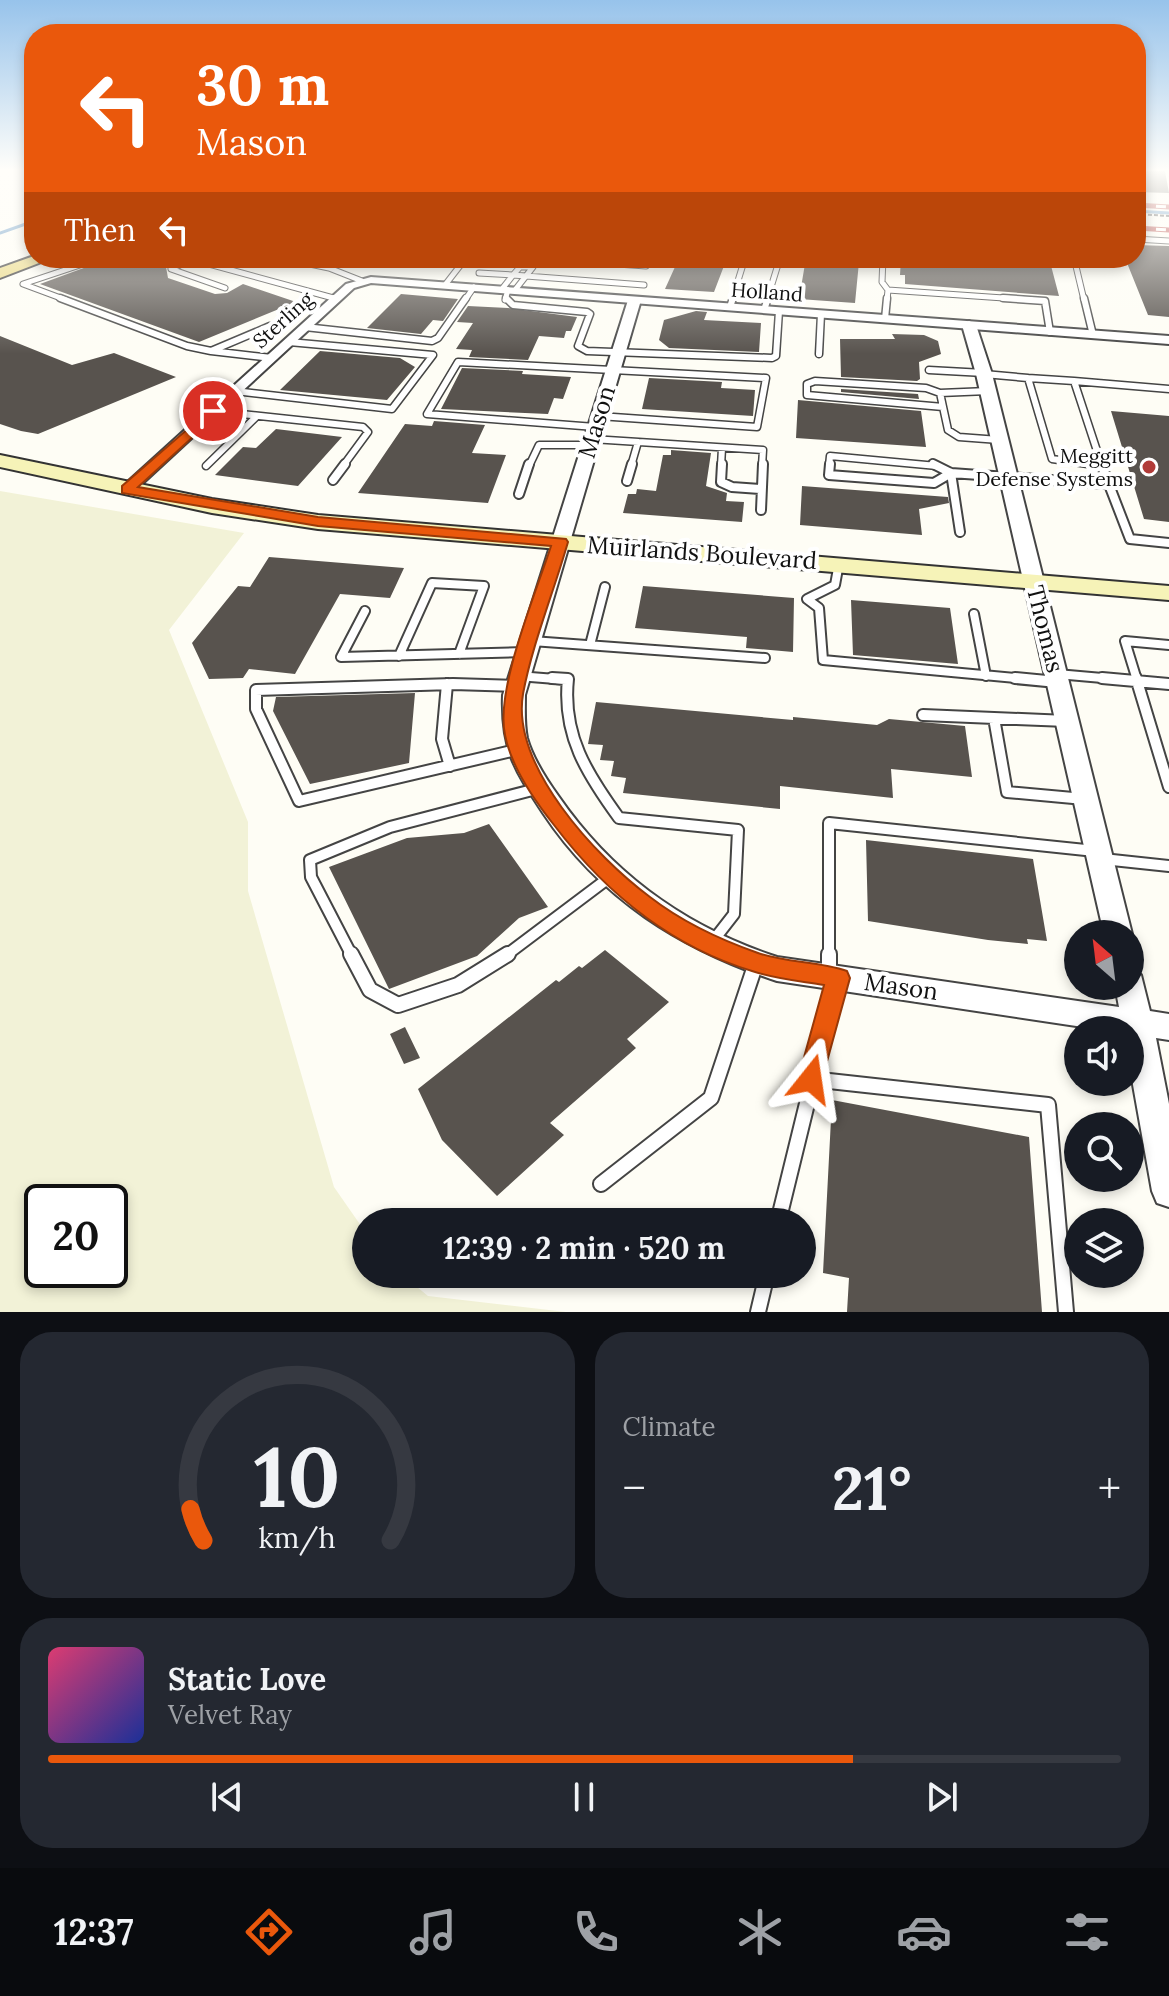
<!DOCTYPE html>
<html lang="en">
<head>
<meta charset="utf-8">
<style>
  :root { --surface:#171b24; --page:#242831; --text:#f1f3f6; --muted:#9ea1a6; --line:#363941; --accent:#ea580c }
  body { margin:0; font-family:Lora,serif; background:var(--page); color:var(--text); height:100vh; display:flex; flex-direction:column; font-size:30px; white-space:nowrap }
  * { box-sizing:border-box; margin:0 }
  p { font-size:26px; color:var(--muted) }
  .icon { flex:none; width:44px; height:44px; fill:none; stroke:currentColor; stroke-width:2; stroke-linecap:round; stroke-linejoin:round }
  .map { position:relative; height:1312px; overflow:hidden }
  .sheet { display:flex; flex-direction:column; gap:20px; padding:20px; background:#0d0f14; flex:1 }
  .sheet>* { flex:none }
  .hud { position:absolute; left:24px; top:24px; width:1122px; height:244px; border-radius:32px; box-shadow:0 4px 12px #0003; background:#ea580c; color:#fff; overflow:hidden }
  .needle { width:52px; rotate:332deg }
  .buttons { position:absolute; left:1064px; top:920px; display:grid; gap:16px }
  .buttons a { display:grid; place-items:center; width:80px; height:80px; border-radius:50%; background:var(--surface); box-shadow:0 4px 12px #0003; font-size:40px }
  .speed { position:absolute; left:24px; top:1184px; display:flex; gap:16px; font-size:40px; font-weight:700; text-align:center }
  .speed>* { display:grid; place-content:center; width:104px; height:104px; border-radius:50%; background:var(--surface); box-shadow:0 4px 12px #0003; line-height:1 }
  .speed .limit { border:4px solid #111; border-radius:12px; background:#fff; color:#111 }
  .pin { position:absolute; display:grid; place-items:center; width:68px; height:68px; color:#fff; margin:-34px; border:4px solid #fff; border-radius:50%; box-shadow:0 2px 8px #0007 }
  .me { position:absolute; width:88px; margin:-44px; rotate:15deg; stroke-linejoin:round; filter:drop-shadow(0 0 6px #0008) }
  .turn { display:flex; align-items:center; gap:28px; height:168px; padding:0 40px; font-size:36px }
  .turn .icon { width:104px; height:104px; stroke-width:2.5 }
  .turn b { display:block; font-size:56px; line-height:68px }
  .then { display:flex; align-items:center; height:76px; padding:0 40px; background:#0003; gap:16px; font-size:30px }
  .big { font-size:60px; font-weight:800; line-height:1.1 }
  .sheet .widget { flex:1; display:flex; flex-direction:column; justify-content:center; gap:12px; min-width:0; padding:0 28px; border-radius:32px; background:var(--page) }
  .sheet .dial { align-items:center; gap:0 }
  .dial svg { height:208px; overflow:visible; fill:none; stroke:var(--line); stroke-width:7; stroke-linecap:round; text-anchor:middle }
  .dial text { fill:var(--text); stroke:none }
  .song { display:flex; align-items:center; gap:24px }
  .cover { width:96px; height:96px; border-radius:12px; background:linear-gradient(135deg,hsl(340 70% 55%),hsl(230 70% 35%)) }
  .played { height:8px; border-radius:4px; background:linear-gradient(90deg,var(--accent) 75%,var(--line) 75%) }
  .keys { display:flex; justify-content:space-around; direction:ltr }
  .heat { display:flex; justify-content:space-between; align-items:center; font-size:44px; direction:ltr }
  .sheet .tiles { flex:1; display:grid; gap:20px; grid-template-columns:1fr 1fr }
  .widget:last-child { grid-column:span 2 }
  .trip { position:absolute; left:352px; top:1208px; width:464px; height:80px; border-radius:40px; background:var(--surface); box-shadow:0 4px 12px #0003; font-weight:800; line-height:80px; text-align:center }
  .dock { display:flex; height:128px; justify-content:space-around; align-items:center; background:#090b0e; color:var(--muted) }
  .dock .icon { width:56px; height:56px }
  .dock .selected { color:var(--accent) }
  .dock b { font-size:36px; color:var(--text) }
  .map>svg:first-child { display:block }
</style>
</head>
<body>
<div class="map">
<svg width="1169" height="1312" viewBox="0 0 1169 1312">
  <rect width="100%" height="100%" fill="#fefdf5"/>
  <!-- farmland -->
  <path fill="#f2f2d7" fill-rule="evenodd" d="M0,491L244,533L169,630L248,822V891L334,1187L366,1233V1274H401L428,1296L566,1312H0ZM110,1202V1270H42V1202Z"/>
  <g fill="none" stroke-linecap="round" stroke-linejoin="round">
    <!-- stream -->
    <path stroke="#4f8abe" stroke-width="3" d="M1136,211L1169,213
      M0,233L34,221"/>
  </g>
  <!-- building -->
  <path fill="#58534e" d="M1136,171H1165L1169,193L1136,192Z
    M1136,245L1169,246V317L1148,315L1125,258H1136Z
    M111,258H161L173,261L166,267L168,278L215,294L227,293L243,284L296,302L199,342L40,284Z
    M679,258H727L714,292L665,289Z
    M806,258L859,262L855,303L799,299Z
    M901,258H1049L1059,296L905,284V275H900Z
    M401,294L458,299L443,321L433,320L421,334L367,328Z
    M468,306L508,308L577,317L571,331H566L564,338L539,336L528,360L469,357L472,350L456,349L473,323L457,322Z
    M696,311L707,312L704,320L761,323L759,352L669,348L659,340L664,320Z
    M892,334L924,335L938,341L941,354L919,362L920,379L917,381L841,377L840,339H895Z
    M0,336L72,365L114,353L176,377L38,434L21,431L0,424Z
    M320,351L400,358L415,367L387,400L280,390Z
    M462,368L523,371L522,374L571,377L563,399L554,398L548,414L441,409Z
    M649,378L722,382L721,388L755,390L753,416L642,409Z
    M841,389L918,394L919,399L841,392Z
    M798,400L921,411L926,447L796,438Z
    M1111,411L1169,416V522L1144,519Z
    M434,421L485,425L472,453L506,455L488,503L358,493L405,424L432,426Z
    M276,429L342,437L298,486L215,475L243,447L256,448Z
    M671,450L711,453L706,486L727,493L726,501L744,502L742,522L623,513L628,494H636L637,489L656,491L663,455H671Z
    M802,486L948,497L949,503L919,509L922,535L800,525Z
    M269,557L404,568L390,598L340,594L295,674L249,669L243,678L209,679L192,643L238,586L250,587Z
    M643,586L794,598L793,652L746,648L747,637L635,628Z
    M851,600L950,608L958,664L853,655Z
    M415,693L409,763L310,784L273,711L276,697Z
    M596,702L793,720V717L877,725L889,719L965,726L972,777L891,769L893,798L780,786V809L623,793L626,778L611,776L614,761L600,760L603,745L588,744Z
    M489,824L548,907L519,918L477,956L389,989L329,867L407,838L464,833Z
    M866,840L1033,859L1047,941L1027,939L1028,944L988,940L868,921Z
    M605,950L669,1002L627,1039L636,1048L550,1123L564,1135L497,1196L442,1140L418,1089L556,980L559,982L579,966L582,968Z
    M405,1027L420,1058L404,1064L390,1034Z
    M832,1100L1029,1137L1042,1312H847L849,1278L823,1273Z"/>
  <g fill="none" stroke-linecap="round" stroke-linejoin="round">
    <!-- service-far4 casing -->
    <g stroke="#444" stroke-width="7">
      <path id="service-far4" d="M1136,239L1169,241
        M187,258L337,299
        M281,258L329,268L362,281
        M532,258L646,266
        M883,258L882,282L888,290
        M1074,258L1084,300
        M193,259L171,269L225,288
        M520,267H533L526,276L513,275Z
        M479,273L513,275
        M445,285L466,258
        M502,289L513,275
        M515,290L526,276L644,285
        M66,300L23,284L101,258
        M465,300L474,287
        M505,300L508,290
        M732,300L745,258
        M767,300L780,258
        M887,300L888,290L1032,300"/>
    </g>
    <!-- service-far3 casing -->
    <g stroke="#444" stroke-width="9">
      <path id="service-far3" d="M60,298L187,346L211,351
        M334,298L337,299
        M506,298L513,305L587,312L590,314L578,346L587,351L772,358L776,356L779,311
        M1003,298L1045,301L1050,332
        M1084,298L1093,335
        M730,307L733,298
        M764,310L768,298
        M885,319L887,298
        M270,326L211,351L272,358
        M305,327L432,341L438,338L466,298
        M819,354L821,314
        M929,370L984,373
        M984,374L1028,378L1052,459L1102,466
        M1028,378L1074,381L1101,463
        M1074,381L1169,389
        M235,391L392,409L433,355L289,342
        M988,391L940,393L948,430L959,437L999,440
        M940,393L926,388L815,381L807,384V395L943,407
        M213,411L363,427L368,432L343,466
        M595,427L427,414L458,362L766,378L757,427L599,416
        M592,439L763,450L762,466
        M206,466L257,416
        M529,466L539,445H590
        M631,466L638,442
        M721,466L722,448
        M829,466L830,456L937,466"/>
    </g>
    <!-- service-far2 casing -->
    <g stroke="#444" stroke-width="12">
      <path id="service-far2" d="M722,464L721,482L732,487L760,489
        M830,464L829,475L934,483L951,473
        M933,464L951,473
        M1101,464L1130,539L1169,543
        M951,473L1108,484
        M951,473L960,532
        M333,480L345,464
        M627,481L632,464
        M519,494L529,464
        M761,510L763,464
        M839,563L835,585L807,599L819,608L823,660L1036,680
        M365,611L341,657L524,652
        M974,614L986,676
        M532,641L765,658
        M590,645L605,587
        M399,656L432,583L484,586L459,654
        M1057,674L1125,680
        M518,676L568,680
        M1137,680L1125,641L1169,645"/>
    </g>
    <!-- service-far1 casing -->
    <g stroke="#444" stroke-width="14">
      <path id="service-far1" d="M552,678L568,679C562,735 587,774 619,818L738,830L734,914L713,941
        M1015,678L1057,682
        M1102,678L1169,684
        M1136,678L1169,787
        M447,684L442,739L450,766
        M516,686L453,684L256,690V709L299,801L520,749
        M923,715L1067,721
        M994,718L1007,792L1084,799
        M1103,859L1169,866
        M352,956L311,877L310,860L390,827L540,788
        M505,956L610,877
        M829,956V823L1095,851"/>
    </g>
    <!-- service casing -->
    <g stroke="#444" stroke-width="18">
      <path id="service" d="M351,954L370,990L398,1005L458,985L508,954
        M829,954V977
        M811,1079L1048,1105L1066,1312
        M601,1184L711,1098L756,963
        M778,1222L837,981
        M758,1312L767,1274"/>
    </g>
    <!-- minor casing -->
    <g stroke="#444" stroke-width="4">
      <path id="minor" d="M371,277L1169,336V344L371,283L354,288L132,493H122V487L346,284Z"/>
    </g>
    <!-- tertiary casing -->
    <g stroke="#444" stroke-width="4">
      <path id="tertiary" d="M629,297L641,300L525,695C525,709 524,724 527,738C533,759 546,779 559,797C613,875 688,928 777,957L1119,1007L1115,986H1130V972L1141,975L1150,1011L1169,1014V1040L1156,1038L1169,1104V1207L1157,1203L1152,1191L1130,1068V1030H1103L777,981C681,949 600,899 543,813C514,769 501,749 503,695Z
        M969,321L976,325L992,374L1132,934L1130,938V934H1104L976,374L962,325Z"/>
    </g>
    <!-- secondary casing -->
    <g stroke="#333" stroke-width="4">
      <path id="secondary" d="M0,455L212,499L318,515L1169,586V600L318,529L212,513L0,467Z"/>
    </g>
    <!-- primary casing -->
    <g stroke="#222" stroke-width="4">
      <path id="primary" d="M34,256L52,258L0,278V268Z"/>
    </g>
    <!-- path -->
    <path stroke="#333" stroke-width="2" stroke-dasharray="4 2" stroke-linecap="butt" d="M1136,214L1169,216"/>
    <!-- service-far4 -->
    <use href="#service-far4" stroke="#fff" stroke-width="5"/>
    <!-- service-far3 -->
    <use href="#service-far3" stroke="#fff" stroke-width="6"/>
    <!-- service-far2 -->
    <use href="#service-far2" stroke="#fff" stroke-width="8"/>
    <!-- service-far1 -->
    <use href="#service-far1" stroke="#fff" stroke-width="10"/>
    <!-- service -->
    <use href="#service" stroke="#fff" stroke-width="14"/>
    <!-- minor -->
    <use href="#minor" fill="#fff" fill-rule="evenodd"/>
    <!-- tertiary -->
    <use href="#tertiary" fill="#fff" fill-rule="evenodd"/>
    <!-- secondary -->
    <use href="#secondary" fill="#f6f3b8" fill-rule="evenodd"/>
    <!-- primary -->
    <use href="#primary" fill="#e8d67b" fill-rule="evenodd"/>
    <!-- rail casing -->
    <g stroke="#b13b38" stroke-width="5">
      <path id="rail" d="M1136,205L1169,207
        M1136,228L1169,230"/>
    </g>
    <!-- rail -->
    <use href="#rail" stroke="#fff" stroke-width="3" stroke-dasharray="10" stroke-linecap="butt"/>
  </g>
  <!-- sky -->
  <linearGradient id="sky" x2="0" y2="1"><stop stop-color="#97c3eb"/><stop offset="0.48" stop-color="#fffefa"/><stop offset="1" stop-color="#fffefa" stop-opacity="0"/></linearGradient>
  <rect width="1169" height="354" fill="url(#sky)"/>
  <!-- route -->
  <path fill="#ea580c" stroke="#983908" stroke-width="2" d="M213,407L218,408V414L138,487L318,517L566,539L568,542C554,591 532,645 523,694C511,766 596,857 650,897C681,921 721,940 758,953C786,963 818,961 847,971L850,978L820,1087L811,1090L802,1087L798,1079L824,985C800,981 775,979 752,971C670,946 605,892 554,825C534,800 511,766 505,735C495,689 536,593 551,546L318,526L122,493V486Z"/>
  <!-- markers -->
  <circle fill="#b13b38" stroke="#fff" stroke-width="3" cx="1149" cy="467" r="8"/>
  <g text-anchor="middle" stroke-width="8" stroke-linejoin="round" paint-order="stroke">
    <!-- far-street labels -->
    <g font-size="20" fill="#111" stroke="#fff">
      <text transform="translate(767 292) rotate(4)" y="7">Holland</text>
      <text transform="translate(283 320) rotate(-42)" y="7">Sterling</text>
    </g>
    <!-- far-poi labels -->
    <g font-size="20" fill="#111" stroke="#fff" text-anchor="end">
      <text x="1133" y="463">Meggitt<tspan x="1133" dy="23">Defense Systems</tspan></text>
    </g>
    <!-- street labels -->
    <g font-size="24" fill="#111" stroke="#fff">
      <text transform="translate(597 422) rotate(-73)" y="8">Mason</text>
      <text transform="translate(702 553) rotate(4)" y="8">Muirlands Boulevard</text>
      <text transform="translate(1045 629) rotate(76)" y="8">Thomas</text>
      <text transform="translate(901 987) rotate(8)" y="8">Mason</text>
    </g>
  </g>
</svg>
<div class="buttons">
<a><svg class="needle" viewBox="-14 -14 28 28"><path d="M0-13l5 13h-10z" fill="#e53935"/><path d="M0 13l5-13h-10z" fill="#9ea1a6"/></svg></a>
<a><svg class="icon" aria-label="sound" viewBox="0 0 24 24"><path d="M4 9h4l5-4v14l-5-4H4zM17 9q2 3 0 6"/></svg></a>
<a><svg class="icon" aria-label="search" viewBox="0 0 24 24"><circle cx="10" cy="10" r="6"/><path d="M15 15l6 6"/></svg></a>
<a><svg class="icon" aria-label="layers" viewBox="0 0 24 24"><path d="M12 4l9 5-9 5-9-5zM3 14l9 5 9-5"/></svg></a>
</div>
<div class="speed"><div class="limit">20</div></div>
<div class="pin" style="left:213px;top:411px;background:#d93025"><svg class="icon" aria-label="arrive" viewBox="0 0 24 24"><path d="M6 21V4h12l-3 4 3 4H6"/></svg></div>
<svg class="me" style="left:811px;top:1079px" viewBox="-20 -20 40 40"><path d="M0-17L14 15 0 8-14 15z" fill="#ea580c" stroke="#fff" stroke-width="4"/></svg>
<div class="trip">12:39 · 2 min · 520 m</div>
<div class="hud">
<div class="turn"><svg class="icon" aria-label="left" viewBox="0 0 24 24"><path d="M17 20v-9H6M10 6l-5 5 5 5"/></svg><div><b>30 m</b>Mason</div></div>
<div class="then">Then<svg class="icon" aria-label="left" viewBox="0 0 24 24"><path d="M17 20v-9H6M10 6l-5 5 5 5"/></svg></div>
</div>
</div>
<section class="sheet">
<div class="tiles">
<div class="widget dial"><svg viewBox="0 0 100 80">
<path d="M14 69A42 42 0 1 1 86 69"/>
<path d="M14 69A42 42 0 0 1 9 57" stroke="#ea580c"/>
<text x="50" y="56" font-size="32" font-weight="700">10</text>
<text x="50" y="72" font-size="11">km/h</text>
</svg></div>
<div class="widget"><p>Climate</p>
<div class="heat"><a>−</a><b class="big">21°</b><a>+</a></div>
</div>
<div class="widget">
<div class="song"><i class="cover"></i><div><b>Static Love</b><p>Velvet Ray</p></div></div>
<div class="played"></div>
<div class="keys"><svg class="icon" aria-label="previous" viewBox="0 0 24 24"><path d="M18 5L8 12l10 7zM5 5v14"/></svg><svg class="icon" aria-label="pause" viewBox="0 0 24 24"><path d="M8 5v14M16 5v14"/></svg><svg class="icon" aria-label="next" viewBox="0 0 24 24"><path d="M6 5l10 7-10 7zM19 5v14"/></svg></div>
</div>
</div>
</section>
<nav class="dock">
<b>12:37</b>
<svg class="icon selected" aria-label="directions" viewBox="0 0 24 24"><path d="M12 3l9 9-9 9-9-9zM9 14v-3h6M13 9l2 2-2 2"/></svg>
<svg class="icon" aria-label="music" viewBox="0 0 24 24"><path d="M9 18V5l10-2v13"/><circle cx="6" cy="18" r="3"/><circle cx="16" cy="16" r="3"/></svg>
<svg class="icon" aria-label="phone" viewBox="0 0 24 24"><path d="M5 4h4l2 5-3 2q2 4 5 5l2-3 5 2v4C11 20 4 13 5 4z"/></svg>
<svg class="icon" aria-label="climate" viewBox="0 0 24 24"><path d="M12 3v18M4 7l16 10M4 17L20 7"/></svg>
<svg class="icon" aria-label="car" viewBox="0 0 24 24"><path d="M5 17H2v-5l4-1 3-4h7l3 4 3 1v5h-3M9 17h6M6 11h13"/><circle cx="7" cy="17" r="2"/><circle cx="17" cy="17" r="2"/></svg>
<svg class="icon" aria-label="filters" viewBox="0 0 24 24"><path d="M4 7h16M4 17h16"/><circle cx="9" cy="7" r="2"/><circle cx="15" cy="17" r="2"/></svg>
</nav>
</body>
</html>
